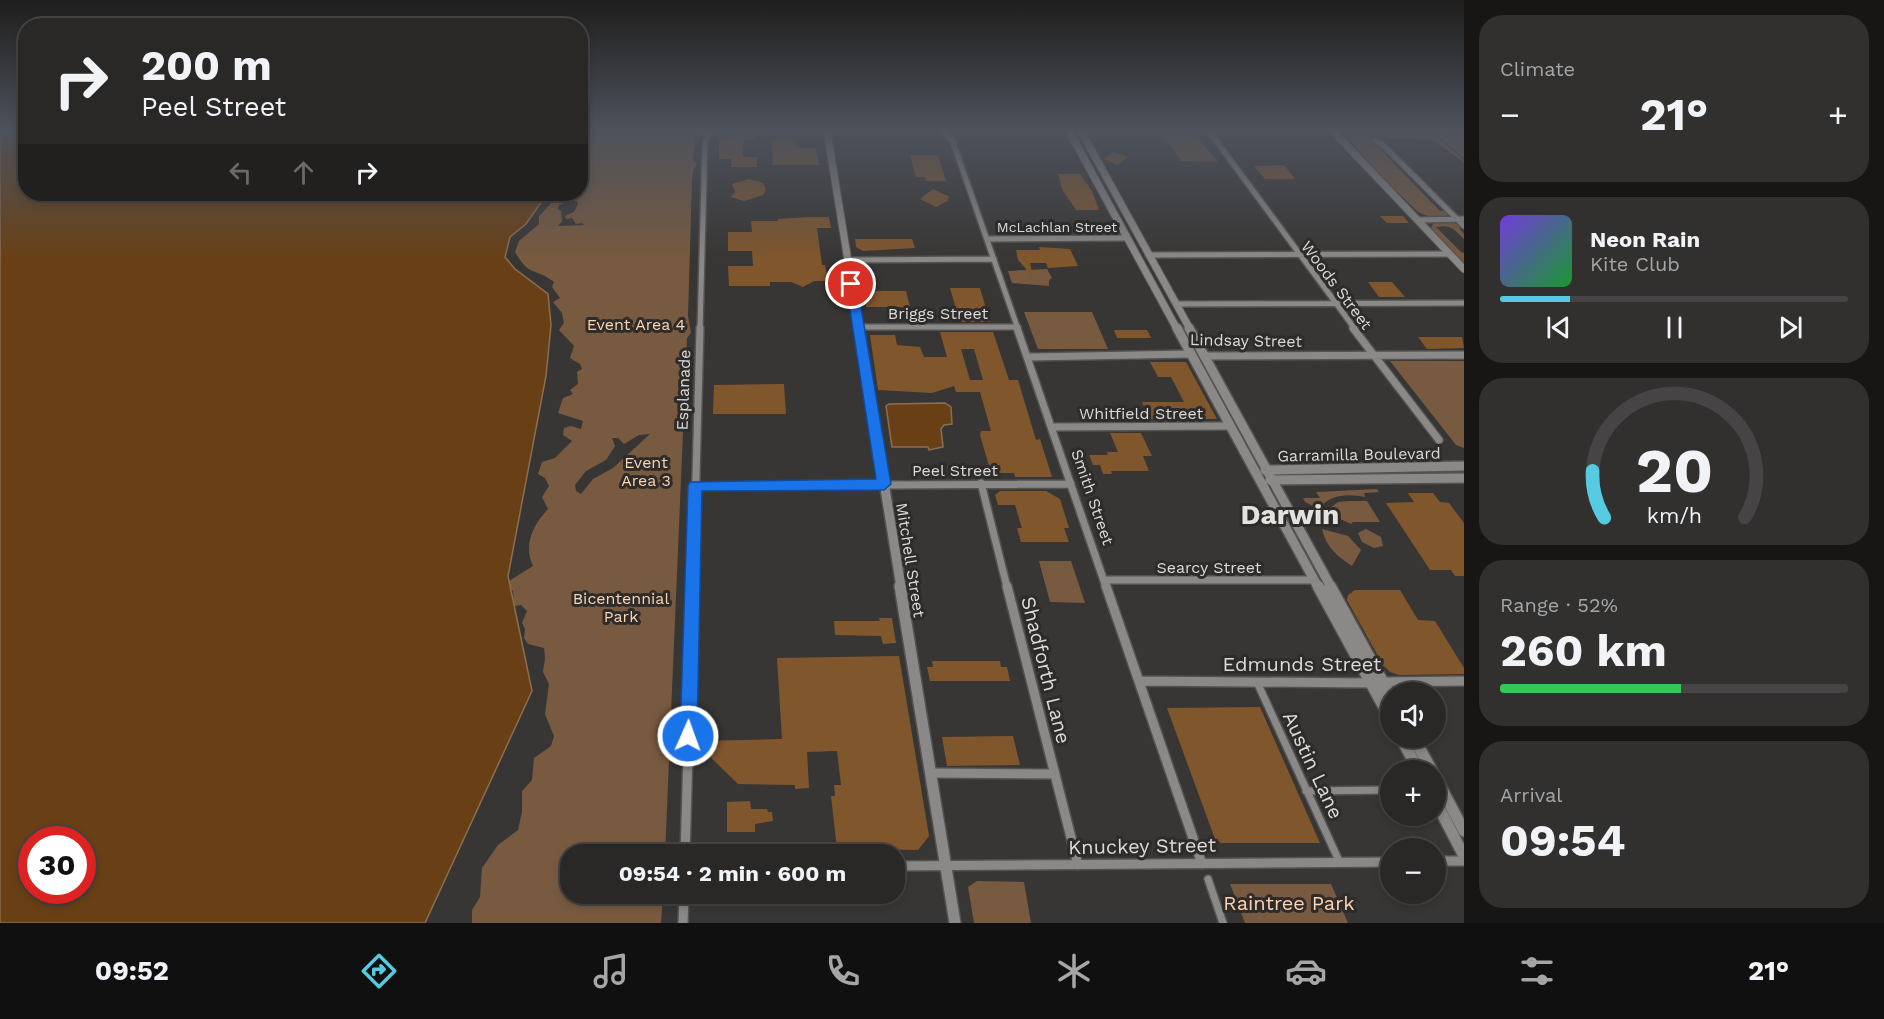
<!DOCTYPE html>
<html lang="en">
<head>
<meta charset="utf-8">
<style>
  :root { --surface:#2a2827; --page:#32302f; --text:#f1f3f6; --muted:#a5a6a7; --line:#464444; --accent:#55cae0 }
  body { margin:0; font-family:"Work Sans",sans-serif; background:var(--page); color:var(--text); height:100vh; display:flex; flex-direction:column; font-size:22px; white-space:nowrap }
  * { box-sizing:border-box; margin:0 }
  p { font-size:20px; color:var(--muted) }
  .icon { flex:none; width:33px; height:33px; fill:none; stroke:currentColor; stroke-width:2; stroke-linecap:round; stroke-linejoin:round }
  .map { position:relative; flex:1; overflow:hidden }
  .panel { display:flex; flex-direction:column; gap:15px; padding:15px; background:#171615; width:420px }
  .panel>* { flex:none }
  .banner { position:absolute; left:18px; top:18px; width:570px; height:183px; border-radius:24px; box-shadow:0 3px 9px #0003,0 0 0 2px var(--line); background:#2a2827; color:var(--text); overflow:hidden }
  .controls { position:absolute; left:1380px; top:682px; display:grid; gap:12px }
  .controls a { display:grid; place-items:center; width:66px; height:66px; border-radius:50%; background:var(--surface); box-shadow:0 3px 9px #0003,0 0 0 2px var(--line); font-size:30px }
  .speed { position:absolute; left:18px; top:826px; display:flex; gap:12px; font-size:30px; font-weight:700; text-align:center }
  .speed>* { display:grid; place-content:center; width:78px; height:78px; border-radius:50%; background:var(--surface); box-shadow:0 3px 9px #0003,0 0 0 2px var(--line); line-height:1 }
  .speed .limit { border:9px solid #d22; background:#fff; color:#111 }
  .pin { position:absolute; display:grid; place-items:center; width:51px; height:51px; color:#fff; margin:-26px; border:3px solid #fff; border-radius:50%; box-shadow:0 2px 6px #0007 }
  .me { position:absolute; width:66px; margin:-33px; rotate:2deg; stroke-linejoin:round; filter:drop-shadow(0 0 4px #0008) }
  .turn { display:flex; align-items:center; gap:21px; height:126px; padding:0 24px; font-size:27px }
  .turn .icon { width:78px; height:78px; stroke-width:2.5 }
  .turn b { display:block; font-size:42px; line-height:51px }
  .lanes { display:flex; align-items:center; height:57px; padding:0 24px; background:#0003; justify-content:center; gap:30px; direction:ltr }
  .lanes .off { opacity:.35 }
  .big { font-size:45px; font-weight:700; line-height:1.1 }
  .panel .tile { flex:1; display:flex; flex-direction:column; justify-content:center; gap:9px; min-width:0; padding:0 21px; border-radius:24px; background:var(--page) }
  .panel .dial { align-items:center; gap:0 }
  .dial svg { height:156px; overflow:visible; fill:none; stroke:var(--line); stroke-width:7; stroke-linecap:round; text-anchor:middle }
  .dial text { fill:var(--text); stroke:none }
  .song { display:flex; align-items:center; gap:18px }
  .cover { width:72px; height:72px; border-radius:9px; background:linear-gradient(135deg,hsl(260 70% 55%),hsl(130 70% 35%)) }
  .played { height:6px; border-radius:3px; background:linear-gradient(90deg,var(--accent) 20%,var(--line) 20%) }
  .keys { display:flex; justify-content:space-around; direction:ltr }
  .heat { display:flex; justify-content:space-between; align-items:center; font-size:33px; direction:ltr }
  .charge { height:9px; border-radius:4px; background:linear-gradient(90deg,#34c759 52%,var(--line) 0) }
  .trip { position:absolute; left:560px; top:844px; width:345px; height:60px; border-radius:24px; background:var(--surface); box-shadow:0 3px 9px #0003,0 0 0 2px var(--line); font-weight:700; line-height:60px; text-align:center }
  .dock { display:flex; height:96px; justify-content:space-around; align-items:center; background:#111010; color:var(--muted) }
  .dock .icon { width:42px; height:42px }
  .dock .on { color:var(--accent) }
  .dock b { font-size:27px; color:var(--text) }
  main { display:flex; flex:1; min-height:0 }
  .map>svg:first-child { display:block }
</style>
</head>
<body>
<main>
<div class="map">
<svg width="1464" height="923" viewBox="0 0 1464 923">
  <rect width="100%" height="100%" fill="#383634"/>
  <!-- green -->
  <path fill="#785a40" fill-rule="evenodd" d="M581,131H691L695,137L693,161L697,164L693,171L692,180L688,316L691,333L687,338L665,855H570V894H663L661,923H472V910L480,897L482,868L498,845L518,830L522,812V791L532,780L534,758L551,746L554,736L545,714L549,684L543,672L545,658L544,648L528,644L524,638L525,629L522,623L527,611L521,605L514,606L513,591L509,588V581L533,566C523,545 533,525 548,509L542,497L549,486L545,478L538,474L542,462L555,458L572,441L563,435L564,428L571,426L581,429L583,421L558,413L563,398L573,394L570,390L578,384L577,372L582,369L580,364L570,358L574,346L559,330L564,323L562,313L553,302L560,298L552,287L554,282C535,267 530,278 515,252L519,241L539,224V216C545,212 553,199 557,194H580ZM570,201H577L578,204L574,212L565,216L566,219L572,218L576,224L582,223L584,225L558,226L562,221L561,211L558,209L559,205ZM650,434L613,468L593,479L581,494L576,491L575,485L586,471L606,460L615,446L612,438H618L624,444L639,435Z
    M1151,131L1193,132L1218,162L1181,161L1162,134H1153Z
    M1354,131H1431L1464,160V162L1431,139L1379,138L1371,135L1367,138L1383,148H1379L1440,211H1447L1448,215L1445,217L1428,216L1418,212L1387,182L1353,144L1350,138Z
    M1437,131H1464V158L1441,139Z
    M1434,222H1453L1463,228H1459L1464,234V239C1451,226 1450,225 1436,227L1461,252L1464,253V263L1431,228Z
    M1047,269L1052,278L1049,280V286L1012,283L1008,271Z
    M1024,312H1092L1108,349H1038Z
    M1390,361H1464V448L1456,445Z
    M1377,489L1379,492L1364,493L1365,497C1350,494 1330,493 1319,509L1305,502L1303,498H1320L1316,492Z
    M1350,501H1367L1380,522H1353L1351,524L1325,512L1338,502Z
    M1322,529L1348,536L1361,550L1352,566C1337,556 1326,547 1322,529Z
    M1366,529L1381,537L1383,546L1374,548L1362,542L1358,533Z
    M1039,561H1071L1085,603L1050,602Z
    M977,881L1024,882L1031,923H974L968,887Z
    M1230,884H1331L1348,923H1245Z"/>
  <!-- water -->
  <path fill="#694016" stroke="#8c6e51" stroke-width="1.5" fill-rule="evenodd" d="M0,131H25L26,194H547L526,224L510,237L505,257L515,269L548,294L551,325L546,376L508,576L532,691L425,923H0ZM32,840H82V891H32Z
    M945,403L951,407L952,424L944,425L941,429L943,447L929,450L928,447H892L886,406L889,404Z"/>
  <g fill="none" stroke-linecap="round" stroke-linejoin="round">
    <!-- stream -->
    <path stroke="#8c6e51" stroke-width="1.5" d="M1436,131L1455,148"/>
  </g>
  <!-- building -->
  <path fill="#80562d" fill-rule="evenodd" d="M733,131L755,132V140H743V157H757V167H731V159H719V138H733Z
    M771,139H795L796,148H816L819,165H773Z
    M1113,152L1128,157L1118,165L1103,159Z
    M910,155H938L946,181H926L925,177H916Z
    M1284,165L1295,179H1265L1254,166Z
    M1058,174H1080L1092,191L1099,210H1076L1063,191Z
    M749,179L763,183L766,190L763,195L744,201L731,197L735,192L732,184Z
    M933,189L950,197L947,199L949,200L936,207L920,199Z
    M1380,216H1403L1409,223H1387Z
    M808,217H829L831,228H817L822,265H825L828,281H814L803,287L791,282H770V286H729L728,266H753L752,251H728V232H752L751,221H778V219Z
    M855,239H912L915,248L863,251L856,247Z
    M1039,247L1070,249L1078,266L1048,268L1046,263H1030L1033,277L1018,260L1016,250H1040Z
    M1368,282H1392L1405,297H1379Z
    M950,288H980L990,322H960Z
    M863,291H906L910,307H866Z
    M1114,330H1147L1151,338H1117Z
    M940,332H993L1009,380H1018L1036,440L1040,439L1052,477H1015L1014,473H991L980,435L981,431H991L980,392H956L954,386L932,393L878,390L870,335H895L897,345L920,347L924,357H947ZM961,349H974L983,380H970Z
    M1418,337H1462L1464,348L1427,349Z
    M1150,362H1186L1217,419H1149L1142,402H1184L1171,377H1158Z
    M784,384L786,414H713L714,385Z
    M1110,433H1141L1152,456H1143L1149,471H1111L1112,474H1103L1100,465H1093L1089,455H1108L1107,452H1118Z
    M1000,491H1046L1060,499L1069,528H1064L1069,542H1021L1017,528H1022L1015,505H998L995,495Z
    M1408,493H1433L1440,502L1449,503L1464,523V576H1455L1451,570H1430L1386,503L1414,502Z
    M1355,590H1400L1418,620L1435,621L1464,668V674L1399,675L1390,672L1383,665L1347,600L1348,595Z
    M879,618H892L896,643L883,644L881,636L835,635L834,621H880Z
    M899,656L929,836L918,850L837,849L831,796H835L834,785H841L837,751L807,752L809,788L795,789V785L738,784L704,751V741L782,739L777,658Z
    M932,661H1000L1001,667H1007L1010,681H930L927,667H933Z
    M1260,707L1320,843H1221L1215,839L1167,708Z
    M1013,736L1020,765L947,766L942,737Z
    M750,801L751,809H767L768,812H772L773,821L755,824V832H727V802Z"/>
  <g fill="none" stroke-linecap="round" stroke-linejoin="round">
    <!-- pedestrian casing -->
    <g stroke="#545250" stroke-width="10">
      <path id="pedestrian" d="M1257,682L1340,863
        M1306,791L1390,790
        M1208,879L1223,923"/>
    </g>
    <!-- minor-far2 casing -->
    <g stroke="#545250" stroke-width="8">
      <path id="minor-far2" d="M944,131L953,142L1018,329
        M1209,131L1355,329
        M1375,140L1384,146L1464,226
        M1417,220L1464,219
        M987,239L1128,238
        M1148,255L1450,254
        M847,260L994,259
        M1176,304L1464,303
        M858,327H1018
        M700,329L705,141L711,131"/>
    </g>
    <!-- minor-far1 casing -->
    <g stroke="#545250" stroke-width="10">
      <path id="minor-far1" d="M1017,328L1106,587
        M1353,328L1439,440
        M1205,356L1464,355
        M1029,357L1190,354
        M1053,427L1229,426
        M981,483L1007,587
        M695,486L1071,484
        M1105,580H1313
        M693,587L700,328"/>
    </g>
    <!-- minor casing -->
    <g stroke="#545250" stroke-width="12">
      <path id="minor" d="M1007,586L1078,865
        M1106,586L1202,864
        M1140,681L1372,683
        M1384,682L1464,681
        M931,773L1055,774
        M685,855L693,586
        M1436,861H1464
        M894,866L1390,862
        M683,923L684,894"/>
    </g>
    <!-- tertiary-far2 casing -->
    <g stroke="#545250" stroke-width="9">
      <path id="tertiary-far2" d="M827,131L859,329
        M1069,131L1177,329
        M1081,131L1190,329
        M1333,131L1464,269"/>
    </g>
    <!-- tertiary-far1 casing -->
    <g stroke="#545250" stroke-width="12">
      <path id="tertiary-far1" d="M859,328L901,587
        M1177,328L1318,587
        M1189,328L1331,587
        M1265,470L1464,466
        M1270,480L1464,478"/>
    </g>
    <!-- tertiary casing -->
    <g stroke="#545250" stroke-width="14">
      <path id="tertiary" d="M900,586L955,923
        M1318,586L1390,718
        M1330,586L1390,695
        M1401,738L1419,771
        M1414,738L1432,771
        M1436,778L1464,831
        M1436,802L1464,856"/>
    </g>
    <!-- primary casing -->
    <g stroke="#545250" stroke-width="4">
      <path id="primary" d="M692,131H714C709,134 697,134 692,131Z"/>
    </g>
    <!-- pedestrian -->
    <use href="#pedestrian" stroke="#8b8987" stroke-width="7"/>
    <!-- minor-far2 -->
    <use href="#minor-far2" stroke="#8b8987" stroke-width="5"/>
    <!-- minor-far1 -->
    <use href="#minor-far1" stroke="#8b8987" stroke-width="7"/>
    <!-- minor -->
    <use href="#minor" stroke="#8b8987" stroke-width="9"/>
    <!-- tertiary-far2 -->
    <use href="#tertiary-far2" stroke="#8b8987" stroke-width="7"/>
    <!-- tertiary-far1 -->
    <use href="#tertiary-far1" stroke="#8b8987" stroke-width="9"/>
    <!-- tertiary -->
    <use href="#tertiary" stroke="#8b8987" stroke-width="11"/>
    <!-- primary -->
    <use href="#primary" fill="#cc9c6d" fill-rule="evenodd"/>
  </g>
  <!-- sky -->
  <linearGradient id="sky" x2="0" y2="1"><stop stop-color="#1f1e1d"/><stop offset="0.5" stop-color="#4d525c"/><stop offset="1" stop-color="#4d525c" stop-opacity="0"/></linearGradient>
  <rect width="1464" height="260" fill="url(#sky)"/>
  <!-- route -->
  <path fill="#1a73e8" stroke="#114b97" stroke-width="1.5" d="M851,280L857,284L891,484L884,490L702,491L697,736L695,742L688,744L682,742L680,736L688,486L690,482L876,479L846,284Z"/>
  <g text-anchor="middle" stroke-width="6" stroke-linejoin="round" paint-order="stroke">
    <!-- far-street labels -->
    <g font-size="14" fill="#dcdbda" stroke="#2e2c2a">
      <text x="1057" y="232">McLachlan Street</text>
    </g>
    <!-- street labels -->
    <g font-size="16" fill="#dcdbda" stroke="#2e2c2a">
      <text transform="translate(1337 285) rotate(53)" y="6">Woods Street</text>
      <text x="938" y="319">Briggs Street</text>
      <text transform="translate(1246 340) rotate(1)" y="6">Lindsay Street</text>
      <text transform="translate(683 390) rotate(-88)" y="6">Esplanade</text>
      <text x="1141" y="419">Whitfield Street</text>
      <text transform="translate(1359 454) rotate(-1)" y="6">Garramilla Boulevard</text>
      <text x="955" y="476">Peel Street</text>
      <text transform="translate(1093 497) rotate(71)" y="6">Smith Street</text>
      <text transform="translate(911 560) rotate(81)" y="6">Mitchell Street</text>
      <text x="1209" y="573">Searcy Street</text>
    </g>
    <!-- park labels -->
    <g font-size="16" fill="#fdd4b1" stroke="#2e2c2a">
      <text x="636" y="330">Event Area 4</text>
      <text x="646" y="468">Event<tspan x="646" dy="18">Area 3</tspan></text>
      <text x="621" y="604">Bicentennial<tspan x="621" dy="18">Park</tspan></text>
    </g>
    <!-- near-street labels -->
    <g font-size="20" fill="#dcdbda" stroke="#2e2c2a">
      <text x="1302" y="671">Edmunds Street</text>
      <text transform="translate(1046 670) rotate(76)" y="7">Shadforth Lane</text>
      <text transform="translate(1313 765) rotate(65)" y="7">Austin Lane</text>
      <text transform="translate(1142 846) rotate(-1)" y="7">Knuckey Street</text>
    </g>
    <!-- near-park labels -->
    <g font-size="20" fill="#fdd4b1" stroke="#2e2c2a">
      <text x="1289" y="910">Raintree Park</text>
    </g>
    <!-- town labels -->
    <g font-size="28" font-weight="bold" fill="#e4e1de" stroke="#2e2c2a">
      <text x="1290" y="524">Darwin</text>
    </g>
  </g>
</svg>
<div class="controls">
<a><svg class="icon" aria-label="sound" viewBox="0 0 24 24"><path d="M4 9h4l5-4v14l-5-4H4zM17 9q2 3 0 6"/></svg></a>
<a>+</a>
<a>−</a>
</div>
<div class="speed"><div class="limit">30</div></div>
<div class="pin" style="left:851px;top:284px;background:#d93025"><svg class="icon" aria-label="arrive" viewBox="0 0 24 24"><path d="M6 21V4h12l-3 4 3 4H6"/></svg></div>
<svg class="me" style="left:688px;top:736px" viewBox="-20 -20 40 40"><circle r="17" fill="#1a73e8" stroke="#fff" stroke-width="3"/><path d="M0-11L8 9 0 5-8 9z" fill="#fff"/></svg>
<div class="trip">09:54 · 2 min · 600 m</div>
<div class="banner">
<div class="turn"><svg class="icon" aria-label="right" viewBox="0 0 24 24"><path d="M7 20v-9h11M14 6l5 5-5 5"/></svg><div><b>200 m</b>Peel Street</div></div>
<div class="lanes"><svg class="icon off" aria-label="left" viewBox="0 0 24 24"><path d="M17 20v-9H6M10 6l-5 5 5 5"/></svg><svg class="icon off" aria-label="ahead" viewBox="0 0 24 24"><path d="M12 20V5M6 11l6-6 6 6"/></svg><svg class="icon" aria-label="right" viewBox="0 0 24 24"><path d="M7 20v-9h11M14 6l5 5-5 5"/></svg></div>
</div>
</div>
<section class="panel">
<div class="tile"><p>Climate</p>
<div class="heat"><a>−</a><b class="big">21°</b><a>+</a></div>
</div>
<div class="tile">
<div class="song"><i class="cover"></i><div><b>Neon Rain</b><p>Kite Club</p></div></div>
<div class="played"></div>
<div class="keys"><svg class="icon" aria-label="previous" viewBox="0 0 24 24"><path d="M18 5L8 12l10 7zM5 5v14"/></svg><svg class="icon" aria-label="pause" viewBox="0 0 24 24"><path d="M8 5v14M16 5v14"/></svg><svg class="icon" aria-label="next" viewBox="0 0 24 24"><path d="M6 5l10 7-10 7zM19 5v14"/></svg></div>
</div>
<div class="tile dial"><svg viewBox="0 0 100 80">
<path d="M14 69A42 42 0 1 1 86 69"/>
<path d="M14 69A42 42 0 0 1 8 45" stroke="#55cae0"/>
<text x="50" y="56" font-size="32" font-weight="700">20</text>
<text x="50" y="72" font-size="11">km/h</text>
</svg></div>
<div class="tile"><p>Range · 52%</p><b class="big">260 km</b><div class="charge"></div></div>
<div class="tile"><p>Arrival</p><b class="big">09:54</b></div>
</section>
</main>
<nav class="dock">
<b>09:52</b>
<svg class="icon on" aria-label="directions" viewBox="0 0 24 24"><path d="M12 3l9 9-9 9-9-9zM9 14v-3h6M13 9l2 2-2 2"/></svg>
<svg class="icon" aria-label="music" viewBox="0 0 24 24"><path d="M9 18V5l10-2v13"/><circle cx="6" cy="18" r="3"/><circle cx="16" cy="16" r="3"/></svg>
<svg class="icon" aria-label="phone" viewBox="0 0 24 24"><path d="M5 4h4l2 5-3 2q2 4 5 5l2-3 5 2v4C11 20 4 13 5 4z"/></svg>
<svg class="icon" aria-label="climate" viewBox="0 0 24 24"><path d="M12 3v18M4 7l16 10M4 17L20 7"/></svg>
<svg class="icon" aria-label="car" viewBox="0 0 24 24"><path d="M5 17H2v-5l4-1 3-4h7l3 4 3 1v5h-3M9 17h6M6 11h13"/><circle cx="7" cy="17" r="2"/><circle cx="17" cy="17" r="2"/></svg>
<svg class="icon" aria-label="filters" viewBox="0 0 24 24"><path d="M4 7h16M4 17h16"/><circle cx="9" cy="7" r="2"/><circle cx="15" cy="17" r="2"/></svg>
<b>21°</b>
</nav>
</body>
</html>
